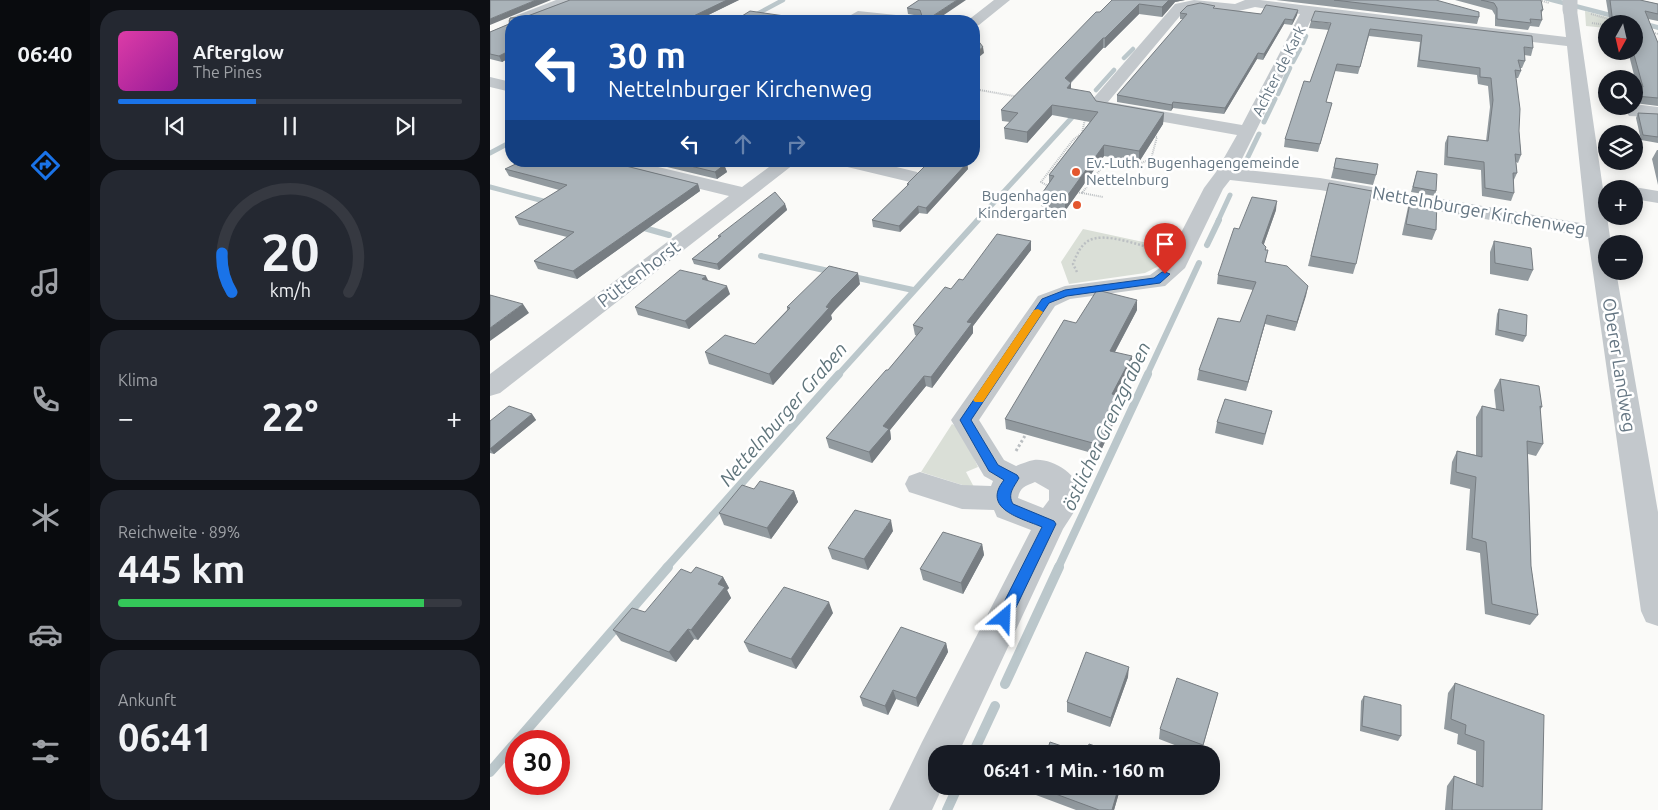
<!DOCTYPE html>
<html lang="de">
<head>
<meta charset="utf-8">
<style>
  :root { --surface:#171b24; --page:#242831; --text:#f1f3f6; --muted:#9ea1a6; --line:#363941; --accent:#1a73e8 }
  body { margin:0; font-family:Ubuntu,sans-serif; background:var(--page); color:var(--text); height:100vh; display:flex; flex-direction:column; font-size:19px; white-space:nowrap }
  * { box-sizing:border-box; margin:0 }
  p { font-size:16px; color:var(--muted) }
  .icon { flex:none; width:28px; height:28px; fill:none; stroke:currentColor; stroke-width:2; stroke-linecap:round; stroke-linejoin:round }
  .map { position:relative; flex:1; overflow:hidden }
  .side { display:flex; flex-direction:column; gap:10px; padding:10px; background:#0d0f14; width:400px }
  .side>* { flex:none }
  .top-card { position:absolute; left:15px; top:15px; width:475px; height:152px; border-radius:20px; box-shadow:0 2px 12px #0003; background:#1a4fa0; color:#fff; overflow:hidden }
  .needle { width:32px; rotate:188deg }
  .tools { position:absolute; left:1108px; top:15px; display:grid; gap:10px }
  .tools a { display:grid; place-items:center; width:45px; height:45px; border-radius:50%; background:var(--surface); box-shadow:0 2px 12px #0003; font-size:25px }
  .speed { position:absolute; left:15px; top:730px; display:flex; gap:10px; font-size:25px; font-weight:700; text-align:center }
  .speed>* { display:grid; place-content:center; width:65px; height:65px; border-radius:50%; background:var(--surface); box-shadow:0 2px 12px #0003; line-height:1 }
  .speed .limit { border:8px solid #d22; background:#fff; color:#111 }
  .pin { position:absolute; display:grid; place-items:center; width:42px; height:42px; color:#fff; margin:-51px -21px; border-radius:50% 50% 50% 0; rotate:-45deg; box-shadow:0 0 5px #0007 }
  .pin .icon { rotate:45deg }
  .me { position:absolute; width:55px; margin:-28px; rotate:26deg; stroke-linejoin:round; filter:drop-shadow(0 0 4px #0008) }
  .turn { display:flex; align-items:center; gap:18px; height:105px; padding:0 20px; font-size:22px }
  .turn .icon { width:65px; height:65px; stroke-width:2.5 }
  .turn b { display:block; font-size:35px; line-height:42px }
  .lanes { display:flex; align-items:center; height:48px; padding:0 20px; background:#0003; justify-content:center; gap:25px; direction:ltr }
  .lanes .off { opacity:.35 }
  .big { font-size:38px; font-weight:700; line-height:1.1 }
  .side .tile { flex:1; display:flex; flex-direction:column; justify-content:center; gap:8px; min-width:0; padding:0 18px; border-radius:20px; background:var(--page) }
  .side .dial { align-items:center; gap:0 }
  .dial svg { height:130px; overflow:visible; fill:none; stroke:var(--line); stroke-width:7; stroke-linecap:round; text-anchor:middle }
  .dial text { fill:var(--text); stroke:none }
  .song { display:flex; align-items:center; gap:15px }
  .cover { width:60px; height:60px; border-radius:8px; background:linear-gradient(135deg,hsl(320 70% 55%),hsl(300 70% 35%)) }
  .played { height:5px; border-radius:2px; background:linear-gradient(90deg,var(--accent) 40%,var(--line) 40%) }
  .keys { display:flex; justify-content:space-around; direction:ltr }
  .heat { display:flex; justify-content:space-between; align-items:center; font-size:28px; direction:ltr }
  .charge { height:8px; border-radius:4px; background:linear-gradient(90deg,#34c759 89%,var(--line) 0) }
  .trip { position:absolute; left:438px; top:745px; width:292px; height:50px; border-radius:20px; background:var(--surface); box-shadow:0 2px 12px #0003; font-weight:700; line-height:50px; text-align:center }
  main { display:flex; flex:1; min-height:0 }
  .dock { display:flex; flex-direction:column; width:90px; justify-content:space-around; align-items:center; background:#090b0e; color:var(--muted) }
  .dock .icon { width:35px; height:35px }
  .dock .on { color:var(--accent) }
  .dock b { font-size:22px; color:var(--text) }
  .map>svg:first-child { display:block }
</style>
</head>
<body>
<main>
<nav class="dock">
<b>06:40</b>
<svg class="icon on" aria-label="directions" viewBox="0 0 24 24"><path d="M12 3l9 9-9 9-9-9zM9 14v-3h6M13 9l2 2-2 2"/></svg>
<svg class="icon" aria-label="music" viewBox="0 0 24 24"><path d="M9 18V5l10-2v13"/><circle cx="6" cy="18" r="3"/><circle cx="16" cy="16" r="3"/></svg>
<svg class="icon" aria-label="phone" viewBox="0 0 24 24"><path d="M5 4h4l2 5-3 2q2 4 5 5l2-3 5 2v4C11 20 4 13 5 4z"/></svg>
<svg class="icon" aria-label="climate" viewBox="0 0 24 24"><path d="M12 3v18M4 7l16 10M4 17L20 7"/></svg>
<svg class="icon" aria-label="car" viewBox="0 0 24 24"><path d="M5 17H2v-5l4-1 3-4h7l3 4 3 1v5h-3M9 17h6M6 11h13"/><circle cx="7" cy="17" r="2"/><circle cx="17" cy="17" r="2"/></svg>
<svg class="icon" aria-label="filters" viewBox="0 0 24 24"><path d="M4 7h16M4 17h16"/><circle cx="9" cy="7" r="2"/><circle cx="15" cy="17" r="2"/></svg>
</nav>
<section class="side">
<div class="tile">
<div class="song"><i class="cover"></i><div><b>Afterglow</b><p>The Pines</p></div></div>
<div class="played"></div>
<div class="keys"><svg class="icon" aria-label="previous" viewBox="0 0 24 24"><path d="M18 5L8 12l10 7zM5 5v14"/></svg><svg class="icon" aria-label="pause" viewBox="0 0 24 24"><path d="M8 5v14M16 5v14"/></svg><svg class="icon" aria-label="next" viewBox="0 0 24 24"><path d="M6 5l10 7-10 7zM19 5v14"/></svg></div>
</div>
<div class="tile dial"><svg viewBox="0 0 100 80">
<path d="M14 69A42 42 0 1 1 86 69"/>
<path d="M14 69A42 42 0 0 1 8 45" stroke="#1a73e8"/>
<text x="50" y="56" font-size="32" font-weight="700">20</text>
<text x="50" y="72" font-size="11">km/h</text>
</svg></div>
<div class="tile"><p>Klima</p>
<div class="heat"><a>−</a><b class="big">22°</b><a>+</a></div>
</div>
<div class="tile"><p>Reichweite · 89%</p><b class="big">445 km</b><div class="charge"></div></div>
<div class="tile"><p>Ankunft</p><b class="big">06:41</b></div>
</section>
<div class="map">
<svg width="1168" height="810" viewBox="0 0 1168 810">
  <rect width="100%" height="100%" fill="#fafaf8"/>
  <!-- green -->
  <path fill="#dadfd7" d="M1095,11L1143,24H1116V28L1096,26Z
    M593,229L681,248L673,264L655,273L579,284L571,262Z
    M462,424L470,428L488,467L476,472L485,489L431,472Z"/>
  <!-- water -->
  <path fill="#bbc7cb" d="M1053,0H1071L1168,25V30Z"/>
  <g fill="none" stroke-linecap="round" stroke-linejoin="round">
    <!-- stream-far4 -->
    <path stroke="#bbc7cb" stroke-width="4.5" d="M254,21L293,0
      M813,43L816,36
      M634,58L643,49
      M803,62L810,49
      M606,90L624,70
      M788,94L800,68"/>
    <!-- stream-far3 -->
    <path stroke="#bbc7cb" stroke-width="5" d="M774,122L785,99
      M0,153L21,142
      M755,163L769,134
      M0,187L61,203
      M487,221L587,112
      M728,221L740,195"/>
    <!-- stream-far2 -->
    <path stroke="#bbc7cb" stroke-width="6" d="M147,226L179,235
      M717,245L729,220
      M271,256L343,272
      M359,276L423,290
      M348,375L488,220
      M657,375L709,263"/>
    <!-- stream-far1 -->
    <path stroke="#bbc7cb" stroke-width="8" d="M176,568L349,374
      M568,568L658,374"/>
    <!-- stream -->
    <path stroke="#bbc7cb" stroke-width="10" d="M515,684L569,567
      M484,751L505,706
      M0,772L178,567
      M457,810L468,786"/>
    <!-- path-far2 -->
    <path stroke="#bbbfc2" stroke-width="2" stroke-dasharray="1 1" stroke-linecap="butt" d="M1048,0L1059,3
      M1101,14L1122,20
      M1102,23L1116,25
      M1161,32L1168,34
      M484,89L529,97
      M594,133H592L595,119
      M660,136L667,137L661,159
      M615,163L639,168L661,159L714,166
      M598,183H600L615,163L609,162
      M560,187L551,182L583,140L592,133
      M585,192L592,193L600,183
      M592,193L613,197"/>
    <!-- path-far1 -->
    <path stroke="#bbbfc2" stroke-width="2.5" stroke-dasharray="2 2" stroke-linecap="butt" d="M587,272L583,264C586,256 590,246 598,241C614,231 651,246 668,250"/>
    <!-- path -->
    <path stroke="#bbbfc2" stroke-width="3" stroke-dasharray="2.5 2.5" stroke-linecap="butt" d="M526,451L536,434"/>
    <!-- minor -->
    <path fill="#c3c8cc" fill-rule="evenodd" d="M66,0H85L83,3L37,21H21V24L18,21L20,18Z
      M504,0H520L489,25L484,26V21H477Z
      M704,0L745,4L755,0H770L1076,37L1073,10L1080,6L1085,7L1087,10L1121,244H1116V271H1126L1168,512V626L1156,622L1151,611L1098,237L830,190L740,180L733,189L695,268L675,286L580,299L565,306L489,420L514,460L526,466C531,464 538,461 544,460C562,458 590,475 590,494C590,506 579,519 573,529L468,754H446V786H453L442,810H399L432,742L541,530L507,517L504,510L472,509L419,492L415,484L419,476L430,472L472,485L501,486L503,481L494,476L461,420L548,296L575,286L660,275L675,264L714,188L726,172L747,135L612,111L606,110L601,101L685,4ZM709,7L745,12L765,7L810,14L752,125L618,102L695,10ZM823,16L1077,46L1096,224L830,178L747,169ZM545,482L559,490V500L553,508L528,498C530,487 535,486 545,482Z
      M368,11L425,17L430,18L432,21H397L363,18L361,15Z
      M0,77L21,82V92L0,87Z
      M1144,104L1168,107V117L1139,116L1135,109L1137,106H1144Z
      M143,161L252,187L287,161H308L10,393L0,396V374L239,196L132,170L129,166L132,162Z
      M347,161H382L427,172L430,176L427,180L420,182L349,165Z
      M1144,187L1168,191V203L1144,199V189H1137Z"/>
    <!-- minor-bridge -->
    <path stroke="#c3c8cc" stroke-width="15" d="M1080,1V10"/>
  </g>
  <!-- wall -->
  <path fill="#929a9f" d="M80,0H249L206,21H21V57L12,62L0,59V32L19,24L20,18L35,17Z
    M429,0L445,21L430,16L418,14L417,8Z
    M622,0H695L685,2L672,17L649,14L615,48H613L581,83V89L606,101L674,113L673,124L649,162L614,156L575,211L551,206V195L559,183V175L600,122L562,115L537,143L515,139L514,128L520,122L512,121L511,110Z
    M786,0H947L989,17L987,24Z
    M965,0H1051L1053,10L1051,14L1052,20L1049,27L1040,26L1038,30L1005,26V15L1002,10Z
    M1116,0H1150L1168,4V21L1158,19L1168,43V106L1144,103V86L1147,87L1138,51H1144V24H1120Z
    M725,9L771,14L808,10L807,15L802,25L794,24L773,60L767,59L734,114L683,108L681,111L627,102V95L693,19H690V13Z
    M821,21L1043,48L1041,56L1034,55L1035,61L1032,68H1030L1031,71L1028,78H1026L1029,131L1031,155L1028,163L1026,162L1027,173L1023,182L1024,193L1021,201L992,196L991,170L954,165L955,143L958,136L996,141L1000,107L998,86L988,84L987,75L927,67L930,42L879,36L868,74L845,71L836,102L842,103L828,152L794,147L795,139L820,82L839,30L819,28Z
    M1148,113L1168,114V143L1151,140L1146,118Z
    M1167,150H1168V185L1162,159Z
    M846,158L886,175L883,185L841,178Z
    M152,161H243L235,167L237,172L227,179Z
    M477,163L478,169L437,214L429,213L410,232L383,227L382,220L417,186V184Z
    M128,164L208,184L210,191L87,279L48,269L44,261L77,237L29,225L25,217L69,190L19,176L15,169Z
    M927,171L946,191L945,196L921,192Z
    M839,183L866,264L863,274L818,266Z
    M921,197L946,230L942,240L912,235L918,207Z
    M295,204L297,210L229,270L204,264L202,259L229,237L228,236Z
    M786,210L774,244L776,250V262L818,286L805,331L775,324L756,391L707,380L709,370L750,322L763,290L727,284L728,275L749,229Z
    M541,241V250L483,326V333L442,388L436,386L400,430L401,439L382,463L339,448L336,438L398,370L427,336L425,335L423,325L461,289L473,280Z
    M1004,241L1043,270L1038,281L1000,274V252Z
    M218,281L240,294L199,329L148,315L145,307Z
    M370,284L345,310L341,315L342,319L283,385L219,364L215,352L265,344L297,310V307Z
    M1009,309L1036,336L1033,342L1005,335L1007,314Z
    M647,310L625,352L642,366L626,395L631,407L609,455L516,429L515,419L586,323Z
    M1010,379L1052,407L1050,410L1053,444L1046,456L1038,454L1041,566L1048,615L1040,625L995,614L990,553L976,550L980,489L960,484L962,462L967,451L986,455V417L992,406L1006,409L1004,390Z
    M782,411L773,445L725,433L727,422Z
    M42,414L46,420L4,454L0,453V421Z
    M264,489L304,491L308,502L281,539L234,525L229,513Z
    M403,531L378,570L342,559L338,548Z
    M492,544L494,555L473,594L433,580L430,569Z
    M201,573L233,577L239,588L237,590L241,598L208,640L204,639L186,662L131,641L123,630L155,612Z
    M343,613L306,669L259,652L254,642Z
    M456,643L458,652L428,707L406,699L398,715L373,706L370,697Z
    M638,677L620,727L577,712V702Z
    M965,683L1052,810H955L957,786L964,776L986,784V751L967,744L968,734L954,729L958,693Z
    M728,693L711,754H708L669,739L670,729Z
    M874,696L911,736L908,741L870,731L871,701Z
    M522,786H631L624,810H586Z"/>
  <!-- shaded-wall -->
  <path fill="#777d82" d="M46,0H61L0,25V19Z
    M237,0H249L206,21H193Z
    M467,0H476L445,21H435Z
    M679,0H695L685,2L672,17V7Z
    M649,4V14L615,48V38Z
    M808,10L807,15L802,25L803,20Z
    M795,19L794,24L773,60L774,54Z
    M613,38V48L575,88V78Z
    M493,47L494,53L484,61V54Z
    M21,50V57L12,62L9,56Z
    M768,53L767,59L734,114L735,108Z
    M581,83V93L577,88Z
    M683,102V108L681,111L682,105Z
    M562,105V115L537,143V132Z
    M674,113L673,124L649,162V151Z
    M614,145V156L575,211V199Z
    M231,161H243L235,167L237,172L227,179L225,172L227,164Z
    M477,163L478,169L437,214L436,208Z
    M208,184L210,191L87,279L83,271Z
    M787,201L786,210L771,252L772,243Z
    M295,204L297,210L229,270L227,264Z
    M428,206L429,213L410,232L409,226Z
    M541,241V250L483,326V333L442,388L441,377L477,322Z
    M368,273L370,284L345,310L341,315L342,319L283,385L279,374L342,299Z
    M216,276L220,284L212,279Z
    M237,286L240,294L199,329L195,321Z
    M818,286L816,296L805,331L807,322Z
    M647,300V310L620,361V351Z
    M33,304L39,313L0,341V328Z
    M777,315L775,324L756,391L758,382Z
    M642,356V366L622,404V394Z
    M434,376L436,386L400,430L401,439L382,463L379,452L393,426Z
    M632,397L631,407L609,455L610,445Z
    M42,414L46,420L4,454L0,449Z
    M304,491L308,502L281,539L277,528Z
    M401,520L403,531L378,570L374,559Z
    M492,544L494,555L473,594L471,583Z
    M233,577L239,588L237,590L241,598L208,640L201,630L228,584Z
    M339,602L343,613L306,669L301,659Z
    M198,629L204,639L186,662L179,652Z
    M456,643L458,652L428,707L426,698Z
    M639,667L638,677L620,727L621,718Z
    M403,690L406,699L398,715L395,706Z
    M629,786H631L624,810H622Z"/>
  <!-- building -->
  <path fill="#aab3b9" stroke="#777d82" d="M0,0H46L0,19Z
    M80,0H237L193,21H91V20L89,21H21V50L9,56L0,54V32L19,24L20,18L35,17Z
    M429,0H467L435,21H398L405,17L432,16L430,10L417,8Z
    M622,0H679L672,7L649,4L615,38H613L575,78L581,83L577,88L600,92L606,101L674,113L649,151L614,145L575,199L551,195L564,176L559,175L608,112L562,105L537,132L514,128L528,113L511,110L606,12H610Z
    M844,0H946L989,12V17Z
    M991,0H1051L1053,10H1051L1052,20L1040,19L1041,23L1007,19V8L1004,3Z
    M1120,0H1150L1168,4V14L1155,11L1168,43V98L1146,96L1144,86L1153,87L1143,51H1144V24H1123Z
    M710,3L725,6L723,8L771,14L776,5L808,10L803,20L795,19L774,54L768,53L735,108L683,102L682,105L627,95L697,14L690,13L697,6Z
    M260,11L329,21H244Z
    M825,11L1042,36L1043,48L1034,47L1035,61L1028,60L1031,71L1025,70L1030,109L1029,131L1031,155L1025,154L1027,173H1023L1024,193L995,188L994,162L957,157L958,136L998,141L1003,100L1001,78L990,77V68L929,60L932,35L880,29L870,67L847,64L836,102L842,103L830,144L795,139L814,81L820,82L841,23L821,21Z
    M484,35L493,47L484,54Z
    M1148,113L1168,114V137L1153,135Z
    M846,158L888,164L886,175L844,168Z
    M32,161H126L128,164L208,184L83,271L44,261L84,232L25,217L77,185L15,169Z
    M180,161H231L227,164L234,165L225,172Z
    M440,161H466L477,163L436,208L428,206L409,226L382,220L419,184H417Z
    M927,171L947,174L946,191L923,187Z
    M839,183L882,191L866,264L821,256Z
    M285,192L295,204L227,264L202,259L231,236H228Z
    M762,197L787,201L772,243L776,247L775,250H778L775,262L797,266L818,286L807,322L777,315L758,382L709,370L728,318L750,322L766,282L728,275L744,228L749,229Z
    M921,197L947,201L946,230L916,224Z
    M507,234L541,241L477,322L482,323L441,377L434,376L393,426L399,429L379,452L336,438L396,370H398L433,328L423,325L455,287L461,289L469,279L473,280Z
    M1004,241L1041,248L1043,270L1005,263Z
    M339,266L368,273L342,299L336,307L339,308L279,374L215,352L235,335L265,344L300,308L297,307Z
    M190,270L216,276L212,279L237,286L195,321L145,307Z
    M607,290L647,300L620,351L642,356L622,394L632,397L610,445L515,419L574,320L586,323Z
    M0,295L33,304L0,328Z
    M1009,309L1037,315L1036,336L1008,330Z
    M1010,379L1049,386L1052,407L1050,406L1053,444L1037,441L1041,566L1048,615L1002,604L996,542L982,538L986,477L966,472L967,451L992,457V406L1014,411Z
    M735,399L782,411L775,434L727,422Z
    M19,406L42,414L0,449V421Z
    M270,481L304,491L277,528L229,513L252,485L264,489Z
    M365,510L401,520L374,559L338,548Z
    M453,532L492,544L471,583L430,569Z
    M206,567L233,577L228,584L235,587L201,630L198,629L179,652L123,630L142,608L155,612L191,569L201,573Z
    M294,587L339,602L301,659L254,642Z
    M411,627L456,643L426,698L403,690L395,706L370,697Z
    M596,652L639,667L621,718L577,702Z
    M687,678L728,693L713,745L670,729Z
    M965,683L1054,715L1052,810H962L964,776L993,787L994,741L975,734L976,725L961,719Z
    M874,696L911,705V736L872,726Z
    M560,742L595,754H556Z
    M599,744L626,753V754H596Z
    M513,749L524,754H511Z
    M544,786H629L622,810H609Z"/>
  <!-- route -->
  <path fill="#1a73e8" stroke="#114b97" d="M672,272H675L680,274L670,283L577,296L559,303L481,420L508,465L527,475L529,478C524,487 517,494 523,504L564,521L566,524L519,622L514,624L508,622L506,618L552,527C531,518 491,509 514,480L499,471L470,420L552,299L575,290L664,278Z"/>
  <!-- slow -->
  <path fill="#f59e0b" d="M548,309L553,312L493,402H485L483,400L485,397L544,310Z"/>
  <!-- markers -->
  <g fill="#e4572e" stroke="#fff" stroke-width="2">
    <circle cx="586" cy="172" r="5"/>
    <circle cx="587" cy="205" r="5"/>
  </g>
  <g text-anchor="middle" stroke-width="5" stroke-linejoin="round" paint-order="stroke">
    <!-- far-street labels -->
    <g font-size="15" fill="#657683" stroke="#fff">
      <text transform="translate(789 71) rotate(-63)" y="5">Achter de Kark</text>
    </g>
    <!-- far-poi labels -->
    <g font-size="15" fill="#657683" stroke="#fff" text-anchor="start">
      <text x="596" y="168">Ev.-Luth. Bugenhagengemeinde<tspan x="596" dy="17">Nettelnburg</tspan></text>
      <text x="577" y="201" text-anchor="end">Bugenhagen<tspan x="577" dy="17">Kindergarten</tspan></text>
    </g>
    <!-- street labels -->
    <g font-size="18" fill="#657683" stroke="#fff">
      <text transform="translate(989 211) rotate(10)" y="6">Nettelnburger Kirchenweg</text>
      <text transform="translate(149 274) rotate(-37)" y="6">Püttenhorst</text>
      <text transform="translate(1129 365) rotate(81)" y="6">Oberer Landweg</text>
    </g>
    <!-- water labels -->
    <g font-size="19" font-style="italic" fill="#60757c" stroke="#fff">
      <text transform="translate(293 414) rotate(-49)" y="7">Nettelnburger Graben</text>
      <text transform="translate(616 426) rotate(-65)" y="7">östlicher Grenzgraben</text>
    </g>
  </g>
</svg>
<div class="tools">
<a><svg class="needle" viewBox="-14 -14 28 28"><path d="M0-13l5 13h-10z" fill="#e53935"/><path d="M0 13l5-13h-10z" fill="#9ea1a6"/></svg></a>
<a><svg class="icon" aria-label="search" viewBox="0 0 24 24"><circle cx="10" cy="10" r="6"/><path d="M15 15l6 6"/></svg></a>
<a><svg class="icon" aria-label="layers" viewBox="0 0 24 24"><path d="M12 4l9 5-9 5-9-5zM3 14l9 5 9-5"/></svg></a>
<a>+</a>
<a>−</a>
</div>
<div class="speed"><div class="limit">30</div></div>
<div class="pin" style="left:675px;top:274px;background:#d93025"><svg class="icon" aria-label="arrive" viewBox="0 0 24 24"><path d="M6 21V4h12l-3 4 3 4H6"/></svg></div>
<svg class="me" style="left:514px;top:618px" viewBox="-20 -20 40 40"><path d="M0-17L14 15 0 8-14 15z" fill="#1a73e8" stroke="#fff" stroke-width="4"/></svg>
<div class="trip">06:41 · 1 Min. · 160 m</div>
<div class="top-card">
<div class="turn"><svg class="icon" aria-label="left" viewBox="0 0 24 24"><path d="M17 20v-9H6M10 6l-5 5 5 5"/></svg><div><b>30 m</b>Nettelnburger Kirchenweg</div></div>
<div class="lanes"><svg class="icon" aria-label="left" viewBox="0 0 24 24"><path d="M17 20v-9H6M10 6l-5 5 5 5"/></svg><svg class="icon off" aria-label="ahead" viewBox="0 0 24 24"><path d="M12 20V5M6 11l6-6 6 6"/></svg><svg class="icon off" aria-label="right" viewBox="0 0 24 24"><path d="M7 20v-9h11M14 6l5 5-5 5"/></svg></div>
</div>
</div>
</main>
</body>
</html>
